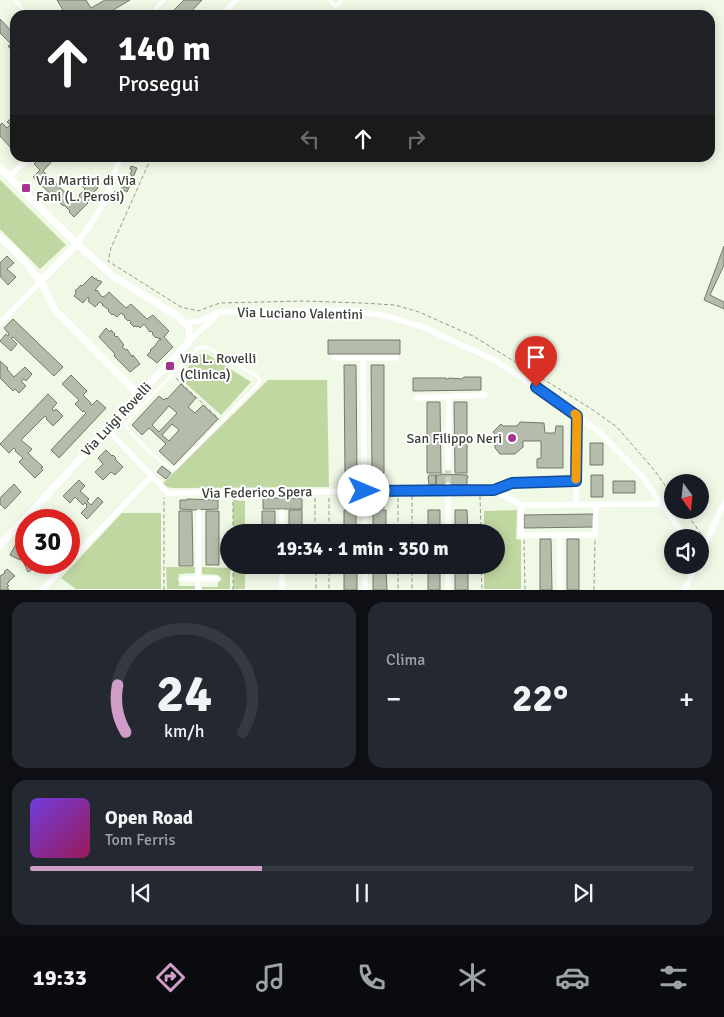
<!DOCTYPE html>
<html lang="it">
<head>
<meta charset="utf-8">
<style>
  :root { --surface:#171b24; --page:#242831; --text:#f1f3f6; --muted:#9ea1a6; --line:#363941; --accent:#cf9dc8 }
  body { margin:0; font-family:Signika,sans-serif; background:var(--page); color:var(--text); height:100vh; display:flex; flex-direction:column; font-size:19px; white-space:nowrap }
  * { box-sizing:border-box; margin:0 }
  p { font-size:16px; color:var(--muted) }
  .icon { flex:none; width:28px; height:28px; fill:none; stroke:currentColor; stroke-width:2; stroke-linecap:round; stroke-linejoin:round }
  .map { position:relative; height:590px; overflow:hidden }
  .sheet { display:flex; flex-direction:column; gap:12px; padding:12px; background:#0d0f14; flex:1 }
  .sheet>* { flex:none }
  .guide { position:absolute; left:10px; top:10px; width:705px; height:152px; border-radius:15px; box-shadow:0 2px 12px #0003; background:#202124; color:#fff; overflow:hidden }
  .needle { width:32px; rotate:165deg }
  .tools { position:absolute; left:664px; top:474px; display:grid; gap:10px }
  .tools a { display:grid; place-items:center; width:45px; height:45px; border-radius:50%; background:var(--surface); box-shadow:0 2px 12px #0003; font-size:25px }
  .speed { position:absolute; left:15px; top:509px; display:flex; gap:10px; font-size:25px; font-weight:700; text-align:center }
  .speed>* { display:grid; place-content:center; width:65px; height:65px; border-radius:50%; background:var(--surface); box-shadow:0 2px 12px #0003; line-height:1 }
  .speed .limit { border:8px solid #d22; background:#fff; color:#111 }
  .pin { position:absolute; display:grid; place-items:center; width:42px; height:42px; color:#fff; margin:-51px -21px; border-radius:50% 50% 50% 0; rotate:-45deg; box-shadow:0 0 5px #0007 }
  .pin .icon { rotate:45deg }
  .me { position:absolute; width:55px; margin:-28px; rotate:90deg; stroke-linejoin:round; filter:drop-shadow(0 0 4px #0008) }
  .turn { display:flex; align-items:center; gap:18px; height:105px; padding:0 25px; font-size:22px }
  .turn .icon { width:65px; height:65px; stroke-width:2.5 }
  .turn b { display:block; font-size:35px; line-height:42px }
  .lanes { display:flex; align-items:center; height:48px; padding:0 25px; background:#0003; justify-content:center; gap:25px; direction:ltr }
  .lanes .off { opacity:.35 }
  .big { font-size:38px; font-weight:800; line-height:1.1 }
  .sheet .widget { flex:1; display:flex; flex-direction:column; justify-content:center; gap:8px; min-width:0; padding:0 18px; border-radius:15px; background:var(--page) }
  .sheet .dial { align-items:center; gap:0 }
  .dial svg { height:130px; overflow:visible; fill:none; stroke:var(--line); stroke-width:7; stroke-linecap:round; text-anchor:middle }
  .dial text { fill:var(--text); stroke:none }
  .song { display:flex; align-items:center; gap:15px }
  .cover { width:60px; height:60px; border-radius:8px; background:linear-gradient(135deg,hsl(260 70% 55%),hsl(330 70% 35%)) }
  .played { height:5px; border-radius:2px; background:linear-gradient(90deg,var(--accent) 35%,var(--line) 35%) }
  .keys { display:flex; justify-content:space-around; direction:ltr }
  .heat { display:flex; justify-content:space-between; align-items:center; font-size:28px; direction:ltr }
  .sheet .tiles { flex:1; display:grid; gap:12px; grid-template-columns:1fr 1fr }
  .widget:last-child { grid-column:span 2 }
  .trip { position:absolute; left:220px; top:524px; width:285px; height:50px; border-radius:25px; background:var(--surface); box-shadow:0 2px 12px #0003; font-weight:800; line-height:50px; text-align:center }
  .tab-bar { display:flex; height:80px; justify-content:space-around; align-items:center; background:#090b0e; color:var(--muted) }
  .tab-bar .icon { width:35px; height:35px }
  .tab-bar .active { color:var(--accent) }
  .tab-bar b { font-size:22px; color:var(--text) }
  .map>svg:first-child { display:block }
</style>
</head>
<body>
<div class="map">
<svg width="724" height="590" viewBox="0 0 724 590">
  <rect width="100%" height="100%" fill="#f0f8e6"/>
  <!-- green -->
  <path fill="#c1d7a2" d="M0,180L66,245L40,269L0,229Z
    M205,353L251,382L221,415L183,381L180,376L199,355Z
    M268,380H327L329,487L172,488L167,487L163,483Z
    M233,500L245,501V532H233Z
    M517,510L516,539L521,540V589H484V565H496V532H484V511Z
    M122,513H161V589H76L61,578Z
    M233,565H245V589H233Z
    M166,567H195V573L179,574V586H195V589H167Z
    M202,567L230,568V589H202V587H218V575L202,574Z"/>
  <!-- building -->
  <path fill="#b5bcac" stroke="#737a6b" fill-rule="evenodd" d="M57,0H86L91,8L105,0H130L105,15H66Z
    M184,0H202L188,15H173L171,13Z
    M0,19L15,35V54L8,46L11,44L0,33Z
    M15,115V132L13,134L15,135V144L11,148L0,136V125L2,123L7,128L10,125L7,122Z
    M40,158H55L43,171L75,202L80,196L79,195L85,189L82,186L89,179L98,188L93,193L95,194L87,202L88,203L74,217L69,212L70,211L65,206L62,205L33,177L40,170L34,164Z
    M131,166L137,168L127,192L121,189L123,186L127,188L132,175L130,174L132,170L130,169Z
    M115,191L125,195L122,201L112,197Z
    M724,246V265L710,295L724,302V309L704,300Z
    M7,256L14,263L7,269L16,277L8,285L0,276V263Z
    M92,276L95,279L96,278L98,281L99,280L102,282L95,290L96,291L97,290L102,297L105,296L109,292L126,308L131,304L147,319L153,315L169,331L164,337L173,347L157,363L147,355L151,351L150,350L156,345V344L159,340H161L160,338L159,339L157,337L156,338L152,334L153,333L151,331L150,332L144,324L140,328L138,326L137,327L135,326L134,327L130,323L131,322L129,320L128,321L124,317L125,316L121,313L117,317L113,314L112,315L108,311L109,310L102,305L103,304L100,302L95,307L88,301L89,299L88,297L83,303L74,296L76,293L75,291L81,285L82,286Z
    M13,319L63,367L54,376L13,337L11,338L17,344L11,351L0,341L6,334L8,336L9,334L4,328Z
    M106,328L110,332L111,330L115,334L114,335L116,337L117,336L124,345L122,347L126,350L127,349L132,357L133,355L140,364L130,372L114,356L115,354L99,337Z
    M328,340H400V354H328Z
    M0,361L8,368L7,369L14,377L25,367L32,374L26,381L24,379L21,381L26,386L19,393L15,389L13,391L0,378Z
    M344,365H356L357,474H345Z
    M371,365H384V473H372Z
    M71,375L87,391L83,395L91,403L90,404L92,405L97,400L106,408L59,458L51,450L86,413L84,411L83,412L75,404L79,400L62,384Z
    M464,377H481V390L413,391V378H446V379H448L449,378L462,379Z
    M181,384L196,398L188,407L195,413L203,405L218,419L174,465L159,451L166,444L149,428L142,435L132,425L159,396L164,400L166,398L167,399ZM169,406L177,413L159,432L152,425ZM172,424L179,430L169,441L162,435Z
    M48,394L57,403L52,409L54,411L56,409L63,416L53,426L46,419L47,418L45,416L21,440L32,449L28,453L43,467L41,468L43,470L35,478L19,462L23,458L15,451L16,450L14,448L9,453L0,444Z
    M427,402H440L441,473H427Z
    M454,402H467V473H455Z
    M520,422L544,423L545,433H555L556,426H563V468H537V459L541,458V441H523V447L515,454H500L495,448V434L493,432L501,424L503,426H517Z
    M590,443H603V465H590Z
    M106,450L112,456L113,455L116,458L115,459L123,467L115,475L111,472L103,480L95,472L103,464L98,458Z
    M162,466L171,473L166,479L157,472Z
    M441,474L467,475L468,478H467V484L466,485H436V475H441Z
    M429,475H436V484L429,485L428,478Z
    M591,475H603V497H591Z
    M344,476H385V485H345Z
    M79,480L85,486L80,491L89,499L87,501L91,505L98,497L103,502L87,519L81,513L87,507L86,506L87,505L85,503L83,505L75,497L70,503L63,496Z
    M613,481H635V493H613Z
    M14,484L21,492L5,509L0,504V498Z
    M263,498H301V499H302V509H263Z
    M353,498L384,499V508L361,510L346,508V500H353Z
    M187,499L218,500V509L194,510L180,509V500H187Z
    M289,510H302V532H289Z
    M344,510H356V532H344Z
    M373,510H386V532H373Z
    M428,510H440V532H428Z
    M455,510H467L468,532H455Z
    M179,511H192L193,566H179Z
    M206,511H219V565H206Z
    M262,511H275V532H262Z
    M594,514V527L524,528V515Z
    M540,539H551L552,590H540Z
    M567,539H579V590H567Z
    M16,544L25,549L26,548V562H37L38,566L28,572L22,559L20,560L10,555Z
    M344,565H357V590H344Z
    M373,565H386L387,590H373Z
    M428,565H440V590H428Z
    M455,565H468V590H455Z
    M7,569L15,576L9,581V582L7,584L9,586L7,587L9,590H0V576L5,573L4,572Z"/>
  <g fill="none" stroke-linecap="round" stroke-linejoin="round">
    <!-- minor-tunnel -->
    <path stroke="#ccd3c3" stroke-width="5.5" stroke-dasharray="5.5 3" stroke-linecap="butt" d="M448,468V485
      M364,476V485"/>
    <!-- path -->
    <path stroke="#949a8e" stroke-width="1" stroke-dasharray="4 2.5" stroke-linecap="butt" d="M151,158L111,248L108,261L181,307L198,311L220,303L304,301L361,303L395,305L419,312L473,336L590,408L617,427L655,471L672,495
      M176,378L219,419
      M412,496V532
      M480,496L481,532
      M315,498V532
      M329,498V532
      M398,498V532
      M684,510L702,535
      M233,532V498
      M524,540L525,590
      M316,565V590
      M329,565V590
      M398,565V590
      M412,565V590
      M481,565L482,590
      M164,590V498
      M233,590V565
      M594,590L595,540"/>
    <!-- service -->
    <path stroke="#fff" stroke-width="3" d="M15,0L27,15
      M329,0L336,7L342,0
      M149,15L164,0
      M131,403L137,408V411L126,424V427C135,437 163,467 175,469L259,383L260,380L257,376L209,348L202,347L197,349L137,411"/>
    <!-- minor -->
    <path stroke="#fff" stroke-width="5.5" d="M223,15L236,0
      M9,177L29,158
      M77,244C86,230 96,217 104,203C111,188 113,172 121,158
      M0,323L41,281
      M184,323L200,321L216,313L222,312L348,310L386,316L423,327L494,360L547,394L598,431L641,475L686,538
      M190,340L216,316
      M334,358H396
      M363,358L364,476
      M417,398L485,395
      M107,429L168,493L494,490L521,505L662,504
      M448,468L449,397
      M448,485V532
      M494,490L512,483L576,481
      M521,505V535H595L596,505
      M576,505L577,416
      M365,511V532
      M282,512V532
      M560,535V590
      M700,556L724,503
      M69,562L152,476
      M282,565V590
      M365,565V590
      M181,579H218
      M42,590L68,562
      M198,590L199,512
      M448,590V565
      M685,590L696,565"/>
    <!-- tertiary -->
    <path stroke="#fff" stroke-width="7" d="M0,168L77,244L113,276L179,317L189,328L190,340L168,365L138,394L63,478L0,545
      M0,237L18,254L41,281L55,310L138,394
      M41,281L77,244"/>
  </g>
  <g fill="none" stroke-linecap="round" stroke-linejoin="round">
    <!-- route casing -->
    <g stroke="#114b97" stroke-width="12">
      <path id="route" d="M364,491L494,490L512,483L576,481L577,416L536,387"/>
    </g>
    <!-- route -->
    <use href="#route" stroke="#1a73e8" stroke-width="9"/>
    <!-- slow -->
    <path stroke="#f59e0b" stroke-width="9" d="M575,414L577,416L576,479"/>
  </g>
  <!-- markers -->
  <g fill="#a6348f" stroke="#fff" stroke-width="2">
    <rect x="21" y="183" width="10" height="10" rx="2.5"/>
    <rect x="165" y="361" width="10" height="10" rx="2.5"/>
    <circle cx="512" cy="438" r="5"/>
  </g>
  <g text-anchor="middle" stroke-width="4" stroke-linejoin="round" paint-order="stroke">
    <!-- poi labels -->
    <g font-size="14" fill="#3a3e37" stroke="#fff" text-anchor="start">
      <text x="36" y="185">Via Martiri di Via<tspan x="36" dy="16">Fani (L. Perosi)</tspan></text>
      <text x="180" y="363">Via L. Rovelli<tspan x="180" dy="16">(Clinica)</tspan></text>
      <text x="502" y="443" text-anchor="end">San Filippo Neri</text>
    </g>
    <!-- street labels -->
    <g font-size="14" fill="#3a3e37" stroke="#fff">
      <text transform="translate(300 313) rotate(1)" y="5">Via Luciano Valentini</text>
      <text transform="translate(116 419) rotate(-47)" y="5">Via Luigi Rovelli</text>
      <text transform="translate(257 492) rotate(-1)" y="5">Via Federico Spera</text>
    </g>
  </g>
</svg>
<div class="tools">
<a><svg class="needle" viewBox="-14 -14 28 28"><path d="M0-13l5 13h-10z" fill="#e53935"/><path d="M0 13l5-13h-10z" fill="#9ea1a6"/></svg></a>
<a><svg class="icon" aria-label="sound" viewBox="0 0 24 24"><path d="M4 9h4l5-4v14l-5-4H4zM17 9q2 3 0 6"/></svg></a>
</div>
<div class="speed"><div class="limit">30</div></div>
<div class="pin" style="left:536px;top:387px;background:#d93025"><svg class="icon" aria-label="arrive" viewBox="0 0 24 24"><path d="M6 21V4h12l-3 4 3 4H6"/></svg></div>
<svg class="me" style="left:364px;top:491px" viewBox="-20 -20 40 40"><circle r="19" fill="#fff"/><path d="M0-13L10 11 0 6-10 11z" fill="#1a73e8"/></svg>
<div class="trip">19:34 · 1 min · 350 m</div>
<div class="guide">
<div class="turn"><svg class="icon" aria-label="ahead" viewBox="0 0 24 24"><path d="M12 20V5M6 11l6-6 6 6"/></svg><div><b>140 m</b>Prosegui</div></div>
<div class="lanes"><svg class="icon off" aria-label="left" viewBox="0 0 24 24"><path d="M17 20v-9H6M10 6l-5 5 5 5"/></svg><svg class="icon" aria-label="ahead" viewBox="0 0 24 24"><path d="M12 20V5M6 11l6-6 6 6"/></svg><svg class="icon off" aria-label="right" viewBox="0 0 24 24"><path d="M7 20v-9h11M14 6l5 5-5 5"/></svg></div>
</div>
</div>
<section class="sheet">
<div class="tiles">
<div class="widget dial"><svg viewBox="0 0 100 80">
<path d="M14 69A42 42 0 1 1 86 69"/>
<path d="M14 69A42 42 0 0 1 9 40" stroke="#cf9dc8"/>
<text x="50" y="56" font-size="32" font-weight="700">24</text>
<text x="50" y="72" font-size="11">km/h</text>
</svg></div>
<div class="widget"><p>Clima</p>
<div class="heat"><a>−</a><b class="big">22°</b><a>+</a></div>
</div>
<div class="widget">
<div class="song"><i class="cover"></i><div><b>Open Road</b><p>Tom Ferris</p></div></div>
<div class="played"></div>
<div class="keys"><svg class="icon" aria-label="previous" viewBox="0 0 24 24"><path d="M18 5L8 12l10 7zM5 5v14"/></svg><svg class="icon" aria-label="pause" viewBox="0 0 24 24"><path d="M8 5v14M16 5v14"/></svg><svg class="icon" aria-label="next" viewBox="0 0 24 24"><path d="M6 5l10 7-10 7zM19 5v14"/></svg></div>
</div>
</div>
</section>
<nav class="tab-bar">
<b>19:33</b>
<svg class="icon active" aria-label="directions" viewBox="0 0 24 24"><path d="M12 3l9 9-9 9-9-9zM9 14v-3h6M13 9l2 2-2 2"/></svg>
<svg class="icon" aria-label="music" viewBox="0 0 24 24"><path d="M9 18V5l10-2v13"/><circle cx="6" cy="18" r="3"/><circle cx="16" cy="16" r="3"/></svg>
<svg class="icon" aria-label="phone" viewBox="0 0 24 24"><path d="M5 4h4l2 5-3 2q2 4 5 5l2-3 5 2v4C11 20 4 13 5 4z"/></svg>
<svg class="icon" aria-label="climate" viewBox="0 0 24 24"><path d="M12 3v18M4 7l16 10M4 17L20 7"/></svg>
<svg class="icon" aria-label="car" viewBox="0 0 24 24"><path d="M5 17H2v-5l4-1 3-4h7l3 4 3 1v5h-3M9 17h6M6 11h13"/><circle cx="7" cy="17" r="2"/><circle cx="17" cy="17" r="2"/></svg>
<svg class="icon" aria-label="filters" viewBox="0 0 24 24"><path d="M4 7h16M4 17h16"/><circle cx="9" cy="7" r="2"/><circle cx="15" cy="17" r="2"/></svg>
</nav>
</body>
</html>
